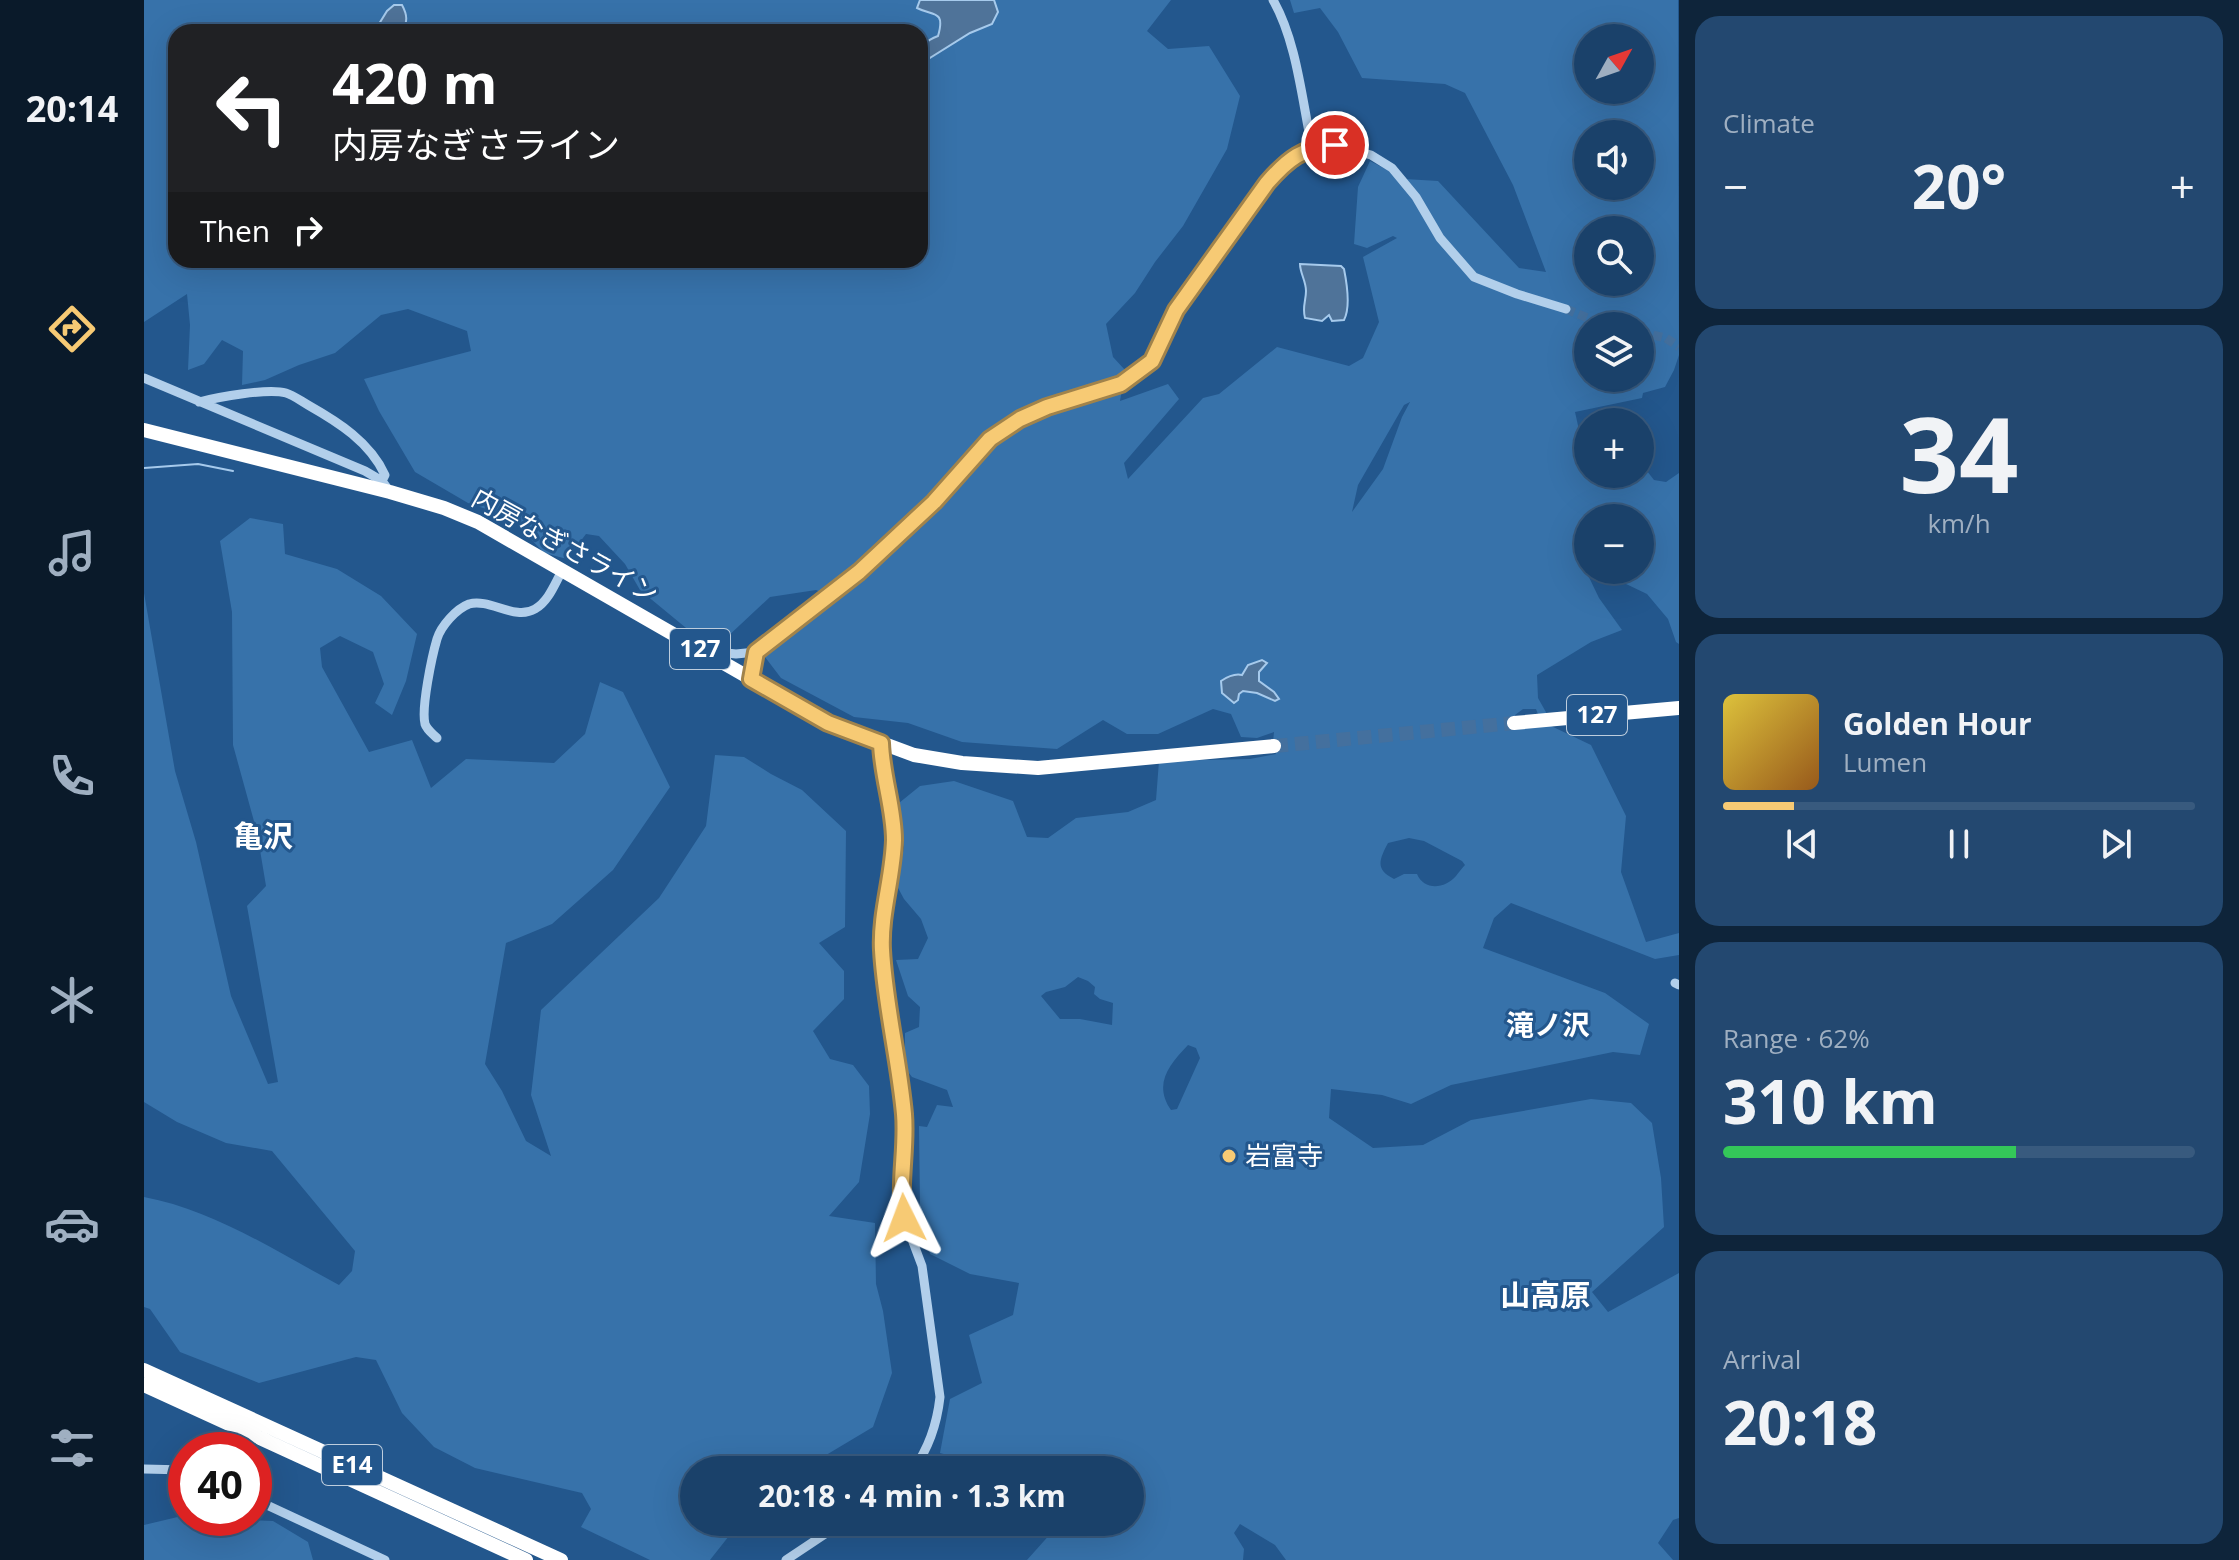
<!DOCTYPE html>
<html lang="en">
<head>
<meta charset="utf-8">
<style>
  :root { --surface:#1a416a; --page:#234870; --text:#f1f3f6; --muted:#9fafc1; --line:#385a7e; --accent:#f7ca74 }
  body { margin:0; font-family:"Open Sans","Noto Sans JP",sans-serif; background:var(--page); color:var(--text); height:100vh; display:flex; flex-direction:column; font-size:30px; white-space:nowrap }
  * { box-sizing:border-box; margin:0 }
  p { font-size:26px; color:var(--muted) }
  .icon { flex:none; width:44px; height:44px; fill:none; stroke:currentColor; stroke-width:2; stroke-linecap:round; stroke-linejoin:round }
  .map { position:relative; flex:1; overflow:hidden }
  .side { display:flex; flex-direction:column; gap:16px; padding:16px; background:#0e243a; width:560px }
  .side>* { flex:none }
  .top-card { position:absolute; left:24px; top:24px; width:760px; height:244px; border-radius:24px; box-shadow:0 8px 32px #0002,0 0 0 2px var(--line); background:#202124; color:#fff; overflow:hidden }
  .needle { width:52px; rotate:50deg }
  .fabs { position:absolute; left:1430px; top:24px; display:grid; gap:16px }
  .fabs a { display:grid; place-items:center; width:80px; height:80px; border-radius:50%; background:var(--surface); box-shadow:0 8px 32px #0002,0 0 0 2px var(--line); font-size:40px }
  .speed { position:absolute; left:24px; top:1432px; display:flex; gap:16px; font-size:40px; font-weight:700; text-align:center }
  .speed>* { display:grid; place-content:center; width:104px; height:104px; border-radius:50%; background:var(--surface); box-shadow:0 8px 32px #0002,0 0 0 2px var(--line); line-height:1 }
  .speed .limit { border:12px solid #d22; background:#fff; color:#111 }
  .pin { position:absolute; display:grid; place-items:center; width:68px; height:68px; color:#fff; margin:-34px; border:4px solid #fff; border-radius:50%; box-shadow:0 2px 8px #0007 }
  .me { position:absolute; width:88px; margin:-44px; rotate:357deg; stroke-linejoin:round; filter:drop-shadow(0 0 6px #0008) }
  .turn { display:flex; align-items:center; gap:28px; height:168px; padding:0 32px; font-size:36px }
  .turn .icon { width:104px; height:104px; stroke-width:2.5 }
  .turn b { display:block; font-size:56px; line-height:68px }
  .then { display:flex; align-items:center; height:76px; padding:0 32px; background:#0003; gap:16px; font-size:30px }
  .big { font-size:60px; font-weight:700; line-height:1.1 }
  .side .card { flex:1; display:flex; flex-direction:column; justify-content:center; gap:12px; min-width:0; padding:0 28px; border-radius:24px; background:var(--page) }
  .side .dial { align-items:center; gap:0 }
  .dial b { font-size:104px; line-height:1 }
  .song { display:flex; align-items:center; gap:24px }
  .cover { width:96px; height:96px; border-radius:12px; background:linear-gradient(135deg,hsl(50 70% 55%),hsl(30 70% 35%)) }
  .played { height:8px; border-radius:4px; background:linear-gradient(90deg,var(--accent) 15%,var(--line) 15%) }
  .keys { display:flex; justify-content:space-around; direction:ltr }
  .heat { display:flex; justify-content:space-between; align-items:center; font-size:44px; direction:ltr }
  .charge { height:12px; border-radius:6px; background:linear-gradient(90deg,#34c759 62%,var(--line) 0) }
  .trip { position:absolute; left:536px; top:1456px; width:464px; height:80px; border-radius:40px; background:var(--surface); box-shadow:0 8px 32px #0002,0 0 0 2px var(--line); font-weight:700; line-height:80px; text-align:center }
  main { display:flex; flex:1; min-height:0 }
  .tab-bar { display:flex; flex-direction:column; width:144px; justify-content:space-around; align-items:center; background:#0a1a2a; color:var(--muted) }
  .tab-bar .icon { width:56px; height:56px }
  .tab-bar .selected { color:var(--accent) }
  .tab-bar b { font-size:36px; color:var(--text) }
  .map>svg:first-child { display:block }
</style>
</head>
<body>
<main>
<nav class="tab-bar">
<b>20:14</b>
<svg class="icon selected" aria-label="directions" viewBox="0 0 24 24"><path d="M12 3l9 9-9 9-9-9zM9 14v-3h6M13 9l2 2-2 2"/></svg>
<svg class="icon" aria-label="music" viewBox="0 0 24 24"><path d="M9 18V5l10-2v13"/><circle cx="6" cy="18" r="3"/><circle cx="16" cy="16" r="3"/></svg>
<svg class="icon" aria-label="phone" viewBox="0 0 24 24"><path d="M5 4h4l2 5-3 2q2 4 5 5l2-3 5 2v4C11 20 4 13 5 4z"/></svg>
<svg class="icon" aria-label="climate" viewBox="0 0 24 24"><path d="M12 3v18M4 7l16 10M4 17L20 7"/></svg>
<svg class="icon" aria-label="car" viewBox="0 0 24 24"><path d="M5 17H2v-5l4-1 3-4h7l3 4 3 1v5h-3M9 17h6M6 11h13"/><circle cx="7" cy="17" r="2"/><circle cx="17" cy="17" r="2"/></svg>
<svg class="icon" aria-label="filters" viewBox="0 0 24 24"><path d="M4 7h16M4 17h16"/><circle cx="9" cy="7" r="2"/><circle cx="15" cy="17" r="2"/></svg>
</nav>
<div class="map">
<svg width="1535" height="1560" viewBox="0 0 1535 1560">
  <rect width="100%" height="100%" fill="#23578d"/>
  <!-- green -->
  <path fill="#3772aa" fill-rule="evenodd" d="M0,0H1027L1003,31L1024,49L1065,46L1096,96L1083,149L1039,226L1011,262L991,293L962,324L969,357L981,370L976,401L1024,384L1035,399L980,463L984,479L1059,398L1075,394L1133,347L1205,366L1219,358L1235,322L1219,257L1253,238L1249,236L1223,248L1210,244L1214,187L1226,161L1261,179L1294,181L1375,268L1402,272L1369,185L1321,93L1301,84L1218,78L1194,32L1176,8L1150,13L1146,0H1534L1535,355L1530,370L1521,387L1499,393L1498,398L1431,412L1435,430L1444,433V474H1496V450L1501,452L1503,471L1510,480L1522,482L1535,473V644L1532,642L1524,619L1503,594L1480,583L1467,570H1496V518H1444V569L1442,571L1455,598L1478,630L1447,642L1393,675L1394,698L1403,714L1395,717L1392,709H1379L1371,715L1373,726L1405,725L1447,745L1482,816L1477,872L1502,942L1535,933V955L1511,959L1367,903L1350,918L1339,948L1461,993L1505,1024L1496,1055L1469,1052L1307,1085L1267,1104L1238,1095L1187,1089L1185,1118L1229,1148L1279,1145L1327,1120L1447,1099L1487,1103L1508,1123L1517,1178L1520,1227L1448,1292L1464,1312L1535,1273V1518L1529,1520L1514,1543L1529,1560H1142L1131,1545L1096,1524L1090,1533L1100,1549L1099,1560H883L917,1522H986V1470H898L862,1454L833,1463L796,1453L806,1399L838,1383L825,1335L869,1315L875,1283L826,1274L786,1254L776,1207L775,1126L783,1127L793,1105L809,1107L803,1090L768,1077L761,1068V1033L775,1027L776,1007L764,996L752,960L774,959L784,938L777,919L760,899L753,886L760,847L755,803L776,786L810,781L869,801L883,837L904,838L932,818L984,812L1012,800L1015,761L1106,759L1132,754L1129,742L1130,732L1113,738L1097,737L1087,714L1069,709L1014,734H983L959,720L913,749L818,742L764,723L710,717L637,678L621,657L668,605L677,592L672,590L626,597L581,639L553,637L496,590L481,564L455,536L442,534L423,559L400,553L366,517L324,503L271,472L235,411L220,379L327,351L323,331L264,309L237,315L191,353L155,365L121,380L98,385L99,351L78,340L60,364L44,370L46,325L43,294L0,322ZM32,32H776V260H32ZM1444,38H1496V90H1444ZM1444,134H1496V186H1444ZM1444,230H1496V282H1444ZM1444,326H1496V378H1444ZM1266,402L1258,417L1239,469L1208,512L1214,485L1260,405ZM1118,660L1122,663L1115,672V681L1134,698L1130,701C1119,698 1112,689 1099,691L1093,697L1098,675ZM1265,838L1280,841L1318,861L1321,865C1318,868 1315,872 1312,876C1301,889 1280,891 1273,874H1260L1250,879C1231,870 1235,860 1244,843ZM934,977L944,981L951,987L950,994L956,999L969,1003L968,1025L936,1019H916L897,996L902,992L921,987ZM1044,1045L1052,1048L1056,1058L1033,1109L1027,1110C1009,1084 1025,1065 1044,1045Z
    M106,518L139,524L141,554L193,569L237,596L273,634L262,681L248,715L231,703L240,684L229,652L196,636L176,648L178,667L225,752L268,740L287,788L322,759L410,763L441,734L456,682L479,692L526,787L469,870L408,924L362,943L341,1064L358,1091L382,1141L407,1156L387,1095L397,1010L515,898L562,826L571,755L600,757L627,774L658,790L702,831L701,927L675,943L700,971V999L669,1031L686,1059L709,1065L725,1086L726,1114L715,1182L685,1216L731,1223L732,1284L739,1311L748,1373L729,1427L657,1470H550V1522H596L566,1560H506L437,1527L447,1509L438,1493L331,1468L290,1447L258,1413L232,1360L212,1357L115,1383L36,1352L6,1309L0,1307V1197C70,1210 133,1252 195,1285L208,1271L211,1251L128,1151L82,1143L33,1122L0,1102V593L31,771L52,842L87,996L124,1084L134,1082L103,906L122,886L113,832L89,745L88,612L76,541Z
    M42,1515V1518L129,1521L164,1542L169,1560H0V1525Z"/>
  <!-- water -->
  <path fill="#4f7399" stroke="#a6caec" stroke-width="2" d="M776,0H850L854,12L848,24L826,33L781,61L776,56C776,44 784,40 794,36C802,9 788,16 773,8Z
    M250,5H258C264,16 263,21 259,32H230L243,11Z
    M1156,264L1197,266L1200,269C1203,284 1207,307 1200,320L1188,321L1185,315L1178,321L1161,318C1158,307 1162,301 1162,291C1162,281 1156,273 1156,264Z
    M1118,660L1123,663L1115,672V681L1130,692L1135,699L1131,701L1113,693L1099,691L1095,694L1094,700L1090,703L1078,693L1077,681C1083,677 1090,673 1098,675L1104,665Z"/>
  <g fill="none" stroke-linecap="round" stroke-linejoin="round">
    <!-- stream -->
    <path stroke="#a6caec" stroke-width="2" d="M0,468L54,464L89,471"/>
    <!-- minor-tunnel -->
    <path stroke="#44709e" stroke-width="9" stroke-dasharray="9 4.5" stroke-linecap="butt" d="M1422,309L1451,321L1472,326
      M1496,332L1522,338L1535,347"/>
    <!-- highway-tunnel -->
    <path stroke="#44709e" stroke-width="14" stroke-dasharray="14 7" stroke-linecap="butt" d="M1130,746L1370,723"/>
    <!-- minor -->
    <path stroke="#b2cfeb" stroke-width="9" d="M1129,0C1153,42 1158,101 1168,147
      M0,378L221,471L238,481L246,492
      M55,402C74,397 124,388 142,393C149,395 157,401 164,405C194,422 226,442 241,475L238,481
      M564,651L592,654L612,652
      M607,679L612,652L715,572L790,502L846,439L876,419L903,407L977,384L1008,361L1032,310L1114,195L1136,168L1168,147L1191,145L1227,155L1248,168L1272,197L1296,238L1330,277L1373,294L1422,309
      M293,738C289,734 283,730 281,724C277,708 288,656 293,639C297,626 312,609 325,604C346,598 371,621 391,609C405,601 411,583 419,569
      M737,743L738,763L750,838L738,948L760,1116V1156L757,1198L760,1218L778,1266L796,1397C793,1424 785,1448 769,1470
      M1531,983L1535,985
      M0,1469L42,1470
      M110,1499L241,1560
      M642,1560L699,1522"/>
    <!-- highway -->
    <path stroke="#fff" stroke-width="14" d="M0,430L246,492L300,508L334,522L684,723L770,755L818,763L894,768L1130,746
      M1370,723L1535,708
      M0,1370L417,1560
      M0,1385L382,1560"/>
  </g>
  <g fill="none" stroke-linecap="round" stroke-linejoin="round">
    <!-- route casing -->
    <g stroke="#a1834b" stroke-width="20">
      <path id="route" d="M760,1218C754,1183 763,1149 760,1114C755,1059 741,1005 738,950C736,914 749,877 750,840C750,808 738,776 737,743L684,723L607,679L612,652L715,572L790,502L846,439L876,419L903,407L977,384L1008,361L1032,310L1123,183C1145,158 1158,148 1191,145"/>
    </g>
    <!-- route -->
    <use href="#route" stroke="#f7ca74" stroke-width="14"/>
  </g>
  <!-- markers -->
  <circle fill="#f7ca74" stroke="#23578d" stroke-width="3" cx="1085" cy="1156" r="8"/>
  <g text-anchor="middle" stroke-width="6" stroke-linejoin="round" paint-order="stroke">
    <!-- shield labels -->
    <g fill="#23578d" stroke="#bdcddd" stroke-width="2">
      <rect x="526" y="629" width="60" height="40" rx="6"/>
      <rect x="1423" y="695" width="60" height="40" rx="6"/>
      <rect x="178" y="1445" width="60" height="40" rx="6"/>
    </g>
    <g font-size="24" font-weight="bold" fill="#fff">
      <text x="556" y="657">127</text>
      <text x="1453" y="723">127</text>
      <text x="208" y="1473">E14</text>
    </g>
    <!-- street labels -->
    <g font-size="26" fill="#fff" stroke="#23578d">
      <text transform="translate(421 546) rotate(29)" y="9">内房なぎさライン</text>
    </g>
    <!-- poi labels -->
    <g font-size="26" fill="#fff" stroke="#23578d" text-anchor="start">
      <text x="1101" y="1165">岩富寺</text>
    </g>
    <!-- neighbourhood labels -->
    <g font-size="28" font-weight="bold" fill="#fff" stroke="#23578d">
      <text x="1404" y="1035">滝ノ沢</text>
    </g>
    <!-- quarter labels -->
    <g font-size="30" font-weight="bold" fill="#fff" stroke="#23578d">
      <text x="119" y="847">亀沢</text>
      <text x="1401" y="1306">山高原</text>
    </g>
  </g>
</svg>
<div class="fabs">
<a><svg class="needle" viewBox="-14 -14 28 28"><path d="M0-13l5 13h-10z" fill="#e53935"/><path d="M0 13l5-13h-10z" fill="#9fafc1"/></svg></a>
<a><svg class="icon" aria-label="sound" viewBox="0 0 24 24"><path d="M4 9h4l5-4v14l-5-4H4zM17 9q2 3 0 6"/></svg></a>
<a><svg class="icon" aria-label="search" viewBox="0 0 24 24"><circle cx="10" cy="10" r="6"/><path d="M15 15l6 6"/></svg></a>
<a><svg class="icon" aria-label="layers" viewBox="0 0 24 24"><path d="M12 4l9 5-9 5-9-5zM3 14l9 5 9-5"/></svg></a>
<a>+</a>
<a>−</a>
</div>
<div class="speed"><div class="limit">40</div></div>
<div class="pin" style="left:1191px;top:145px;background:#d93025"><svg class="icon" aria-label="arrive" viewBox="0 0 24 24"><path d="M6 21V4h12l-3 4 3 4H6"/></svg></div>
<svg class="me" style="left:760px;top:1218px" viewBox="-20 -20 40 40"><path d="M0-17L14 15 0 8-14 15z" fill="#f7ca74" stroke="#fff" stroke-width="4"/></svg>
<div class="trip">20:18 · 4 min · 1.3 km</div>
<div class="top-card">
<div class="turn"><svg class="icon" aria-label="left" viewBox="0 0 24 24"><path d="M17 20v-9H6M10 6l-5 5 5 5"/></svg><div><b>420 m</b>内房なぎさライン</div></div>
<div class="then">Then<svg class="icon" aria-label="right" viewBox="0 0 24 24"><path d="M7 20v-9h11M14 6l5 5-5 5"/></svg></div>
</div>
</div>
<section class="side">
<div class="card"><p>Climate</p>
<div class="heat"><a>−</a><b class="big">20°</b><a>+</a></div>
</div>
<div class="card dial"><b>34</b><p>km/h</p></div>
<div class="card">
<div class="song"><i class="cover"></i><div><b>Golden Hour</b><p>Lumen</p></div></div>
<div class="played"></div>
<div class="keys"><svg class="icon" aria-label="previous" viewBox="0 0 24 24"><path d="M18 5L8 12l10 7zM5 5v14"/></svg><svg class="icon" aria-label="pause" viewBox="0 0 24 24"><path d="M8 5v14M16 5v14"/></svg><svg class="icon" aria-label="next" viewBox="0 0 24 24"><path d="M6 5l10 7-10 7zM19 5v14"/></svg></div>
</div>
<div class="card"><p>Range · 62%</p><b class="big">310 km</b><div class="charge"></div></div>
<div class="card"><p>Arrival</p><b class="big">20:18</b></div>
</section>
</main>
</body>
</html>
